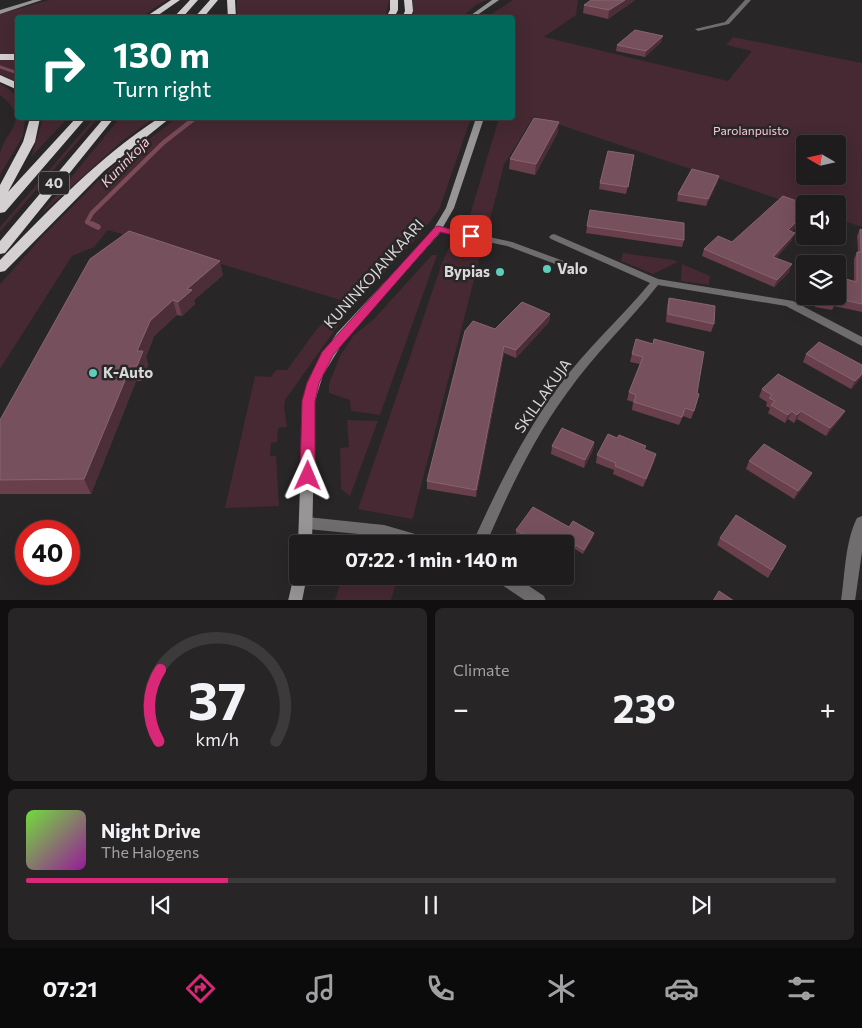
<!DOCTYPE html>
<html lang="en">
<head>
<meta charset="utf-8">
<style>
  :root { --surface:#1f1c1d; --page:#272526; --text:#f1f3f6; --muted:#a1a1a4; --line:#3c3a3b; --accent:#db2777 }
  body { margin:0; font-family:Commissioner,sans-serif; background:var(--page); color:var(--text); height:100vh; display:flex; flex-direction:column; font-size:19px; white-space:nowrap }
  * { box-sizing:border-box; margin:0 }
  p { font-size:16px; color:var(--muted) }
  .icon { flex:none; width:28px; height:28px; fill:none; stroke:currentColor; stroke-width:2; stroke-linecap:round; stroke-linejoin:round }
  .map { position:relative; height:600px; overflow:hidden }
  .panel { display:flex; flex-direction:column; gap:8px; padding:8px; background:#110f10; flex:1 }
  .panel>* { flex:none }
  .top-card { position:absolute; left:15px; top:15px; width:500px; height:105px; border-radius:5px; box-shadow:0 5px 20px #0002,0 0 0 1px var(--line); background:#00695c; color:#fff; overflow:hidden }
  .needle { width:32px; rotate:279deg }
  .tools { position:absolute; left:796px; top:135px; display:grid; gap:10px }
  .tools a { display:grid; place-items:center; width:50px; height:50px; border-radius:5px; background:var(--surface); box-shadow:0 5px 20px #0002,0 0 0 1px var(--line); font-size:25px }
  .speed { position:absolute; left:15px; top:520px; display:flex; gap:10px; font-size:25px; font-weight:700; text-align:center }
  .speed>* { display:grid; place-content:center; width:65px; height:65px; border-radius:50%; background:var(--surface); box-shadow:0 5px 20px #0002,0 0 0 1px var(--line); line-height:1 }
  .speed .limit { border:8px solid #d22; background:#fff; color:#111 }
  .pin { position:absolute; display:grid; place-items:center; width:42px; height:42px; color:#fff; margin:-21px; border-radius:10px; box-shadow:0 2px 8px #0006 }
  .me { position:absolute; width:55px; margin:-28px; rotate:1deg; stroke-linejoin:round; filter:drop-shadow(0 0 4px #0008) }
  .turn { display:flex; align-items:center; gap:18px; height:105px; padding:0 15px; font-size:22px }
  .turn .icon { width:65px; height:65px; stroke-width:2.5 }
  .turn b { display:block; font-size:35px; line-height:42px }
  .big { font-size:38px; font-weight:700; line-height:1.1 }
  .panel .tile { flex:1; display:flex; flex-direction:column; justify-content:center; gap:8px; min-width:0; padding:0 18px; border-radius:8px; background:var(--page) }
  .panel .dial { align-items:center; gap:0 }
  .dial svg { height:130px; overflow:visible; fill:none; stroke:var(--line); stroke-width:7; stroke-linecap:round; text-anchor:middle }
  .dial text { fill:var(--text); stroke:none }
  .song { display:flex; align-items:center; gap:15px }
  .cover { width:60px; height:60px; border-radius:8px; background:linear-gradient(135deg,hsl(100 70% 55%),hsl(300 70% 35%)) }
  .played { height:5px; border-radius:2px; background:linear-gradient(90deg,var(--accent) 25%,var(--line) 25%) }
  .keys { display:flex; justify-content:space-around; direction:ltr }
  .heat { display:flex; justify-content:space-between; align-items:center; font-size:28px; direction:ltr }
  .panel .tiles { flex:1; display:grid; gap:8px; grid-template-columns:1fr 1fr }
  .tile:last-child { grid-column:span 2 }
  .trip { position:absolute; left:289px; top:535px; width:285px; height:50px; border-radius:5px; background:var(--surface); box-shadow:0 5px 20px #0002,0 0 0 1px var(--line); font-weight:700; line-height:50px; text-align:center }
  .dock { display:flex; height:80px; justify-content:space-around; align-items:center; background:#0c0b0c; color:var(--muted) }
  .dock .icon { width:35px; height:35px }
  .dock .selected { color:var(--accent) }
  .dock b { font-size:22px; color:var(--text) }
  .map>svg:first-child { display:block }
</style>
</head>
<body>
<div class="map">
<svg width="862" height="601" viewBox="0 0 862 601">
  <rect width="100%" height="100%" fill="#292627"/>
  <!-- green -->
  <path fill="#462932" fill-rule="evenodd" d="M49,0H167L141,17L18,18L17,55H0V14Z
    M237,0H389V1L385,17L237,18Z
    M413,0H487L476,5L462,17L411,18Z
    M513,0H578L576,15L544,37L728,81L752,51L726,45L733,37L862,63V227L838,219V204H805V208L534,116L504,165L490,219L470,215L499,118H512V18L487,17ZM805,144H838V176H805Z
    M17,59V82L0,74V60Z
    M0,84C17,92 18,100 18,118L25,119L23,136L0,175C0,168 0,161 0,154C5,129 33,121 0,95Z
    M43,118H68L31,157Z
    M94,118H98L0,232V227Z
    M120,118H154L121,142L39,216Z
    M177,118H471L439,210L418,237L354,304L108,230L94,247L72,256L0,369V284L41,238L111,168Z
    M464,220L488,225L485,237L458,230Z
    M454,237L484,241L413,517L412,519L358,509L442,263Z
    M623,253L673,260L678,262L653,274L621,261Z
    M432,255H437L380,415L351,411L350,400L329,393V384L340,356L353,336L374,319Z
    M682,264L710,276L709,285L681,281Z
    M330,316H334L342,320L285,400L284,407L287,427L278,428L277,442L271,443L270,456H276L279,506L225,508L255,376L271,377L276,370H287L316,330Z
    M347,420L378,421L350,496L341,489L340,448L349,447Z
    M343,576H375L397,580L391,600H335Z"/>
  <g fill="none" stroke-linecap="round" stroke-linejoin="round">
    <!-- stream-far2 -->
    <path stroke="#7b4a58" stroke-width="3" d="M0,67L18,73"/>
    <!-- stream-far1 -->
    <path stroke="#7b4a58" stroke-width="4.5" d="M95,226L87,222L92,213L163,143L195,118"/>
    <!-- stream -->
    <path stroke="#7b4a58" stroke-width="5.5" d="M92,224L98,227"/>
    <!-- street -->
    <path fill="#6f6d6d" fill-rule="evenodd" d="M745,0H751L729,24L698,31L695,29L725,22Z
      M438,226L512,242L569,263L571,265L566,268L507,246L435,231L434,229L435,227Z
      M554,234L658,279L793,301L862,337V346L786,306L658,285C629,322 594,354 567,393C533,439 509,491 486,544H472C497,489 523,435 559,386C586,349 621,318 650,283L551,239L549,237L551,235Z
      M862,516V552L855,601H841C845,574 845,542 857,518Z
      M307,517L384,525L429,538L434,540L436,544H411L369,535L307,529L302,527L300,523L302,519Z
      M494,576H514L544,596L546,601H526L496,581Z"/>
    <!-- secondary -->
    <path fill="#979595" fill-rule="evenodd" d="M33,0H42L0,14V10Z
      M492,0H499L473,18H467Z
      M476,118H484L454,208L439,234L345,339L323,375L315,401L312,544H298L303,401L312,375L322,356L337,333L431,233L446,208Z
      M298,570V576H307L302,601H288L295,571Z"/>
    <!-- highway -->
    <path fill="#d4cfd0" fill-rule="evenodd" d="M171,0H180L154,18H144Z
      M190,0H198L182,18H173Z
      M210,0H218L203,18H194Z
      M227,0H235L236,18H228Z
      M390,0H398V10L394,18H386L390,10Z
      M404,0H412L413,11L410,18H402L405,11Z
      M0,54H18V60H0Z
      M0,75L18,83V90L0,82Z
      M30,118H40L35,142L8,192L76,118H86L5,212L0,213V185L23,142Z
      M104,118H114L5,253L0,254V241Z
      M159,118H170L104,171L5,271L0,272V260C50,209 99,157 159,118Z"/>
  </g>
  <!-- wall -->
  <path fill="#6a3f4c" d="M635,0L608,19L583,13L584,5Z
    M663,36L661,42L645,57L616,51L617,45Z
    M558,132L535,175L509,169L510,159Z
    M634,155L626,194L599,189L600,183Z
    M719,176L717,183L706,206L677,201L678,194Z
    M805,204V217L791,232L792,240L776,258L789,272L774,287L702,256L704,249L732,242Z
    M590,210L684,240L682,247L586,233Z
    M860,229L862,230V312L834,306L832,310L815,307L816,296H838L854,281V259L857,252H858L857,236Z
    M90,259L223,275L194,300L195,304L182,316L177,315L154,336L146,357L148,365L142,381H136L91,494H0V420Z
    M669,298L714,324L711,332L666,322L667,306Z
    M550,314L549,322L516,358L504,353L476,497L427,489V481L495,329Z
    M636,339L697,393L694,411L691,419L683,416L679,425L632,410L633,402L627,400L629,392L640,364L630,362Z
    M806,354L862,377L851,389L803,362Z
    M762,389L845,411L840,419L826,436L797,419L794,423L788,419L785,423L768,413L770,408L766,406L767,402L759,397Z
    M617,438L646,446L645,449L654,462L643,487L613,474L614,470L596,463L597,455Z
    M594,442L593,450L584,468L551,454L552,446Z
    M749,461L808,481L794,499L746,469Z
    M569,527L593,537L583,554L575,549L567,563L565,562V544H532L516,534V530Z
    M720,538L786,546L768,578L717,545Z"/>
  <!-- shaded-wall -->
  <path fill="#4b2e37" d="M625,0H635L608,19L609,10Z
    M663,36L661,42L645,57L646,51Z
    M559,122L558,132L535,175L536,164Z
    M719,176L717,183L706,206L708,199Z
    M805,213V217L786,237L788,230Z
    M795,233L792,240L771,264L773,257Z
    M220,261L223,275L194,300L195,304L182,316L178,302L187,289Z
    M792,264L789,272L774,287L777,280Z
    M173,300L177,315L154,336L146,357L148,365L142,381L137,366V351L150,321Z
    M550,314L549,322L516,358V350Z
    M504,346V353L476,497V490Z
    M131,366L136,381L91,494L84,479Z
    M862,374V377L851,389L855,381Z
    M792,411L788,419L785,423L788,415Z
    M801,411L797,419L794,423L797,415Z
    M845,411L840,419L826,436L830,428Z
    M594,442L593,450L584,468L585,460Z
    M656,454L654,462L643,487L646,479Z
    M812,473L808,481L794,499L798,491Z
    M594,533L593,537L583,554L584,550Z
    M576,545L575,549L567,563L568,559Z"/>
  <!-- building -->
  <path fill="#76505c" stroke="#86656f" d="M591,0H625L609,10L584,5Z
    M635,30L663,36L646,51L617,45Z
    M534,118L559,122L536,164L510,159Z
    M608,151L634,155L628,187L600,183Z
    M692,169L719,176L708,199L678,194Z
    M783,196L805,204V213L788,230L795,233L773,257L792,264L777,280L704,249L718,236L732,242Z
    M590,210L684,223V240L587,226Z
    M860,229L862,230V304L835,298V303L818,299V296H838V277L857,282V252H861Z
    M129,231L220,261L187,289L192,290L178,302L173,300L150,321L137,351H143L137,366H131L84,479L0,480V420L90,259Z
    M669,298L715,306L714,324L668,314Z
    M522,302L550,314L516,350L504,346L476,490L427,481L465,331L473,321L495,329Z
    M636,339L653,344L654,339L704,352L697,393L699,394L694,411L685,408L682,417L634,402L636,395L629,392L643,357L632,354Z
    M819,342L862,365V374L855,381L806,354Z
    M778,374L845,411L830,428L801,411L797,415L792,411L788,415L771,405L775,401L769,398L772,395L762,389Z
    M562,428L594,442L585,460L552,446Z
    M608,434L617,438L619,435L646,446L644,449L656,454L646,479L615,466L616,463L597,455Z
    M764,444L812,473L798,491L749,461Z
    M533,507L569,527L573,521L594,533L584,550L576,545L568,559L565,558V544H540L516,530Z
    M736,515L786,546L772,570L720,538Z
    M719,591L734,601H713Z"/>
  <!-- route -->
  <path fill="#db2777" stroke="#8e194d" d="M438,226L476,236L471,239L440,232L333,355L319,383L315,401V476L313,480H302L300,476L302,401L307,383L322,352L435,227Z"/>
  <!-- markers -->
  <g fill="#5ccebb" stroke="#292627" stroke-width="2">
    <circle cx="547" cy="269" r="5"/>
    <circle cx="500" cy="272" r="5"/>
    <circle cx="93" cy="373" r="5"/>
  </g>
  <g text-anchor="middle" stroke-width="5" stroke-linejoin="round" paint-order="stroke">
    <!-- far-park labels -->
    <g font-size="12" fill="#fbc8d6" stroke="#292627">
      <text x="751" y="135">Parolanpuisto</text>
    </g>
    <!-- far-water labels -->
    <g font-size="14" font-style="italic" fill="#fbc8d6" stroke="#292627">
      <text transform="translate(125 162) rotate(-46)" y="5">Kuninkoja</text>
    </g>
    <!-- shield labels -->
    <rect fill="#292627" stroke="#a5a3a3" stroke-width="1" x="39" y="171.5" width="30" height="23" rx="4"/>
    <g font-size="14" font-weight="bold" fill="#dad8d8">
      <text x="54" y="188">40</text>
    </g>
    <!-- poi labels -->
    <g font-size="15" font-weight="bold" fill="#dad8d8" stroke="#292627" text-anchor="start">
      <text x="557" y="274">Valo</text>
      <text x="490" y="277" text-anchor="end">Bypias</text>
      <text x="103" y="378">K-Auto</text>
    </g>
    <!-- street labels -->
    <g font-size="15" fill="#dad8d8" stroke="#292627">
      <text transform="translate(374 274) rotate(-48)" y="5">KUNINKOJANKAARI</text>
      <text transform="translate(543 396) rotate(-55)" y="5">SKILLAKUJA</text>
    </g>
  </g>
</svg>
<div class="tools">
<a><svg class="needle" viewBox="-14 -14 28 28"><path d="M0-13l5 13h-10z" fill="#e53935"/><path d="M0 13l5-13h-10z" fill="#a1a1a4"/></svg></a>
<a><svg class="icon" aria-label="sound" viewBox="0 0 24 24"><path d="M4 9h4l5-4v14l-5-4H4zM17 9q2 3 0 6"/></svg></a>
<a><svg class="icon" aria-label="layers" viewBox="0 0 24 24"><path d="M12 4l9 5-9 5-9-5zM3 14l9 5 9-5"/></svg></a>
</div>
<div class="speed"><div class="limit">40</div></div>
<div class="pin" style="left:471px;top:236px;background:#d93025"><svg class="icon" aria-label="arrive" viewBox="0 0 24 24"><path d="M6 21V4h12l-3 4 3 4H6"/></svg></div>
<svg class="me" style="left:308px;top:476px" viewBox="-20 -20 40 40"><path d="M0-17L14 15 0 8-14 15z" fill="#db2777" stroke="#fff" stroke-width="4"/></svg>
<div class="trip">07:22 · 1 min · 140 m</div>
<div class="top-card">
<div class="turn"><svg class="icon" aria-label="right" viewBox="0 0 24 24"><path d="M7 20v-9h11M14 6l5 5-5 5"/></svg><div><b>130 m</b>Turn right</div></div>
</div>
</div>
<section class="panel">
<div class="tiles">
<div class="tile dial"><svg viewBox="0 0 100 80">
<path d="M14 69A42 42 0 1 1 86 69"/>
<path d="M14 69A42 42 0 0 1 15 25" stroke="#db2777"/>
<text x="50" y="56" font-size="32" font-weight="700">37</text>
<text x="50" y="72" font-size="11">km/h</text>
</svg></div>
<div class="tile"><p>Climate</p>
<div class="heat"><a>−</a><b class="big">23°</b><a>+</a></div>
</div>
<div class="tile">
<div class="song"><i class="cover"></i><div><b>Night Drive</b><p>The Halogens</p></div></div>
<div class="played"></div>
<div class="keys"><svg class="icon" aria-label="previous" viewBox="0 0 24 24"><path d="M18 5L8 12l10 7zM5 5v14"/></svg><svg class="icon" aria-label="pause" viewBox="0 0 24 24"><path d="M8 5v14M16 5v14"/></svg><svg class="icon" aria-label="next" viewBox="0 0 24 24"><path d="M6 5l10 7-10 7zM19 5v14"/></svg></div>
</div>
</div>
</section>
<nav class="dock">
<b>07:21</b>
<svg class="icon selected" aria-label="directions" viewBox="0 0 24 24"><path d="M12 3l9 9-9 9-9-9zM9 14v-3h6M13 9l2 2-2 2"/></svg>
<svg class="icon" aria-label="music" viewBox="0 0 24 24"><path d="M9 18V5l10-2v13"/><circle cx="6" cy="18" r="3"/><circle cx="16" cy="16" r="3"/></svg>
<svg class="icon" aria-label="phone" viewBox="0 0 24 24"><path d="M5 4h4l2 5-3 2q2 4 5 5l2-3 5 2v4C11 20 4 13 5 4z"/></svg>
<svg class="icon" aria-label="climate" viewBox="0 0 24 24"><path d="M12 3v18M4 7l16 10M4 17L20 7"/></svg>
<svg class="icon" aria-label="car" viewBox="0 0 24 24"><path d="M5 17H2v-5l4-1 3-4h7l3 4 3 1v5h-3M9 17h6M6 11h13"/><circle cx="7" cy="17" r="2"/><circle cx="17" cy="17" r="2"/></svg>
<svg class="icon" aria-label="filters" viewBox="0 0 24 24"><path d="M4 7h16M4 17h16"/><circle cx="9" cy="7" r="2"/><circle cx="15" cy="17" r="2"/></svg>
</nav>
</body>
</html>
